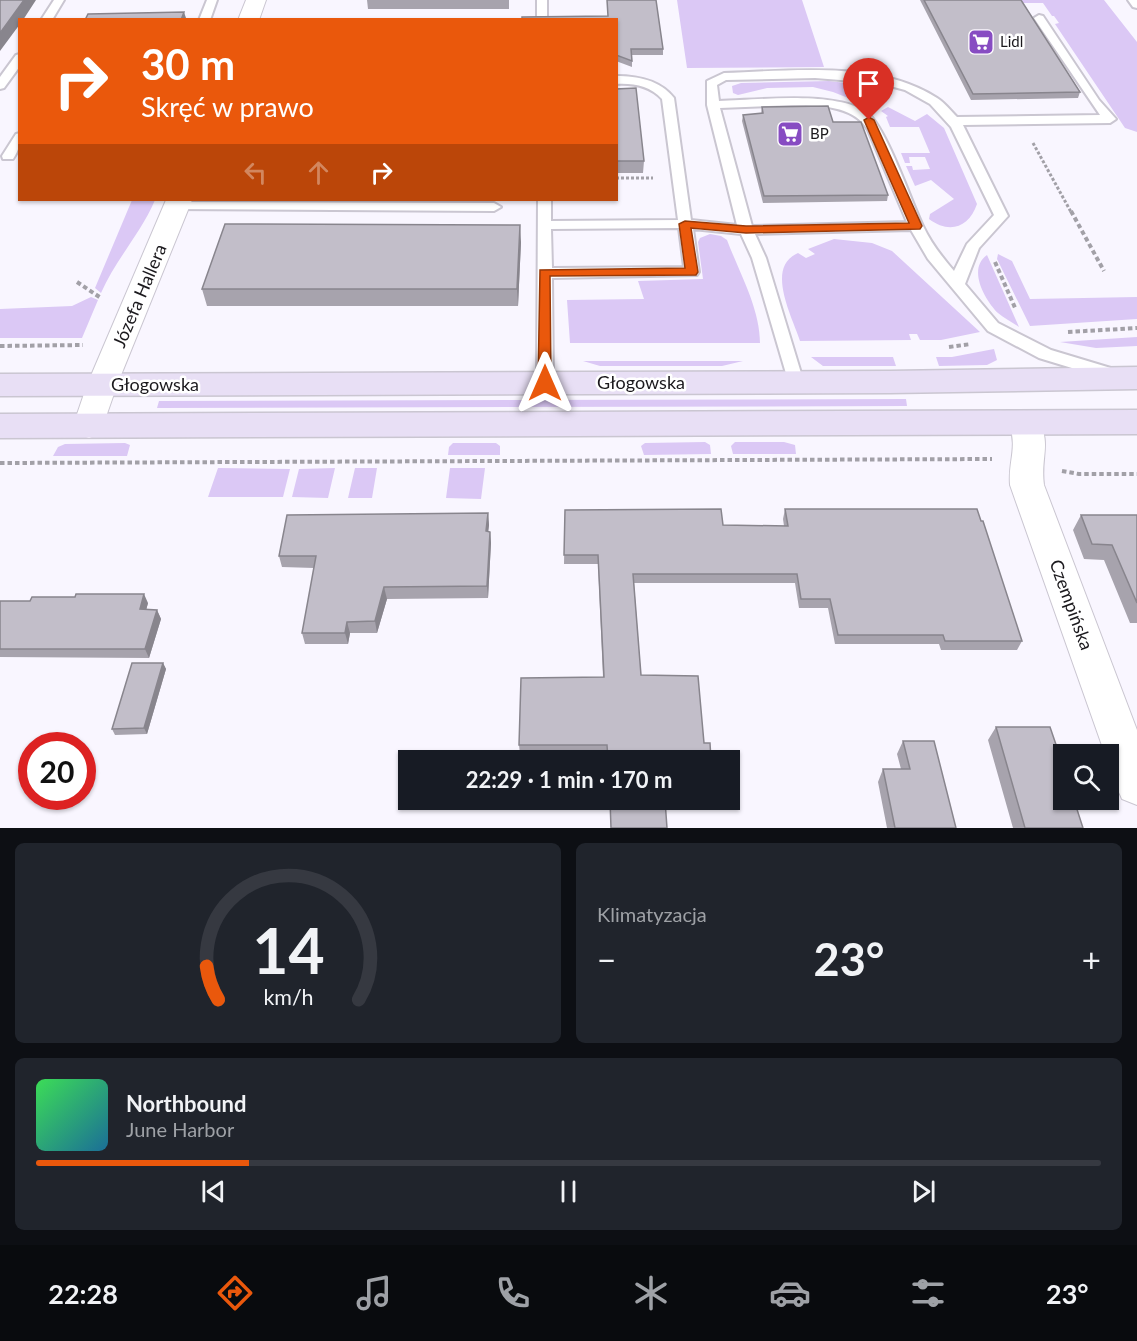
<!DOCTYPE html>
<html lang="pl">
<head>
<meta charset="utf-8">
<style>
  :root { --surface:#171b24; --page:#20242c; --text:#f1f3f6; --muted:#9ea1a6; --line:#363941; --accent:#ea580c }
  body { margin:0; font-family:Lato,sans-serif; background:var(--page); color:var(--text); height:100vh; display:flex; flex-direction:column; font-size:22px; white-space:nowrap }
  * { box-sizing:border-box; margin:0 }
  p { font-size:20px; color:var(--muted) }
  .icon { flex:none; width:33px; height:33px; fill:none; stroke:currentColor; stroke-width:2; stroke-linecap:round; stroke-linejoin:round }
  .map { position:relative; height:828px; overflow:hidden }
  .panel { display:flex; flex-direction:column; gap:15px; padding:15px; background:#0d0f14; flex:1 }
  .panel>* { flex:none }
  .banner { position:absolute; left:18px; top:18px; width:600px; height:183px; border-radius:0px; box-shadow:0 2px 4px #0004; background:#ea580c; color:#fff; overflow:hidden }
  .fabs { position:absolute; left:1053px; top:744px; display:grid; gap:12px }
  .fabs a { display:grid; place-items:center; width:66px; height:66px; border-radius:0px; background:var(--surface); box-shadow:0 2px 4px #0004; font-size:30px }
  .speed { position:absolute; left:18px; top:732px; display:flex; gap:12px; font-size:30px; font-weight:700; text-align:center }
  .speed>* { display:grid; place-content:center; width:78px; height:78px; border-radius:50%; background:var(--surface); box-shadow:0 2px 4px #0004; line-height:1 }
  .speed .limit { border:9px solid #d22; background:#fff; color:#111 }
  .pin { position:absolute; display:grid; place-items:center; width:51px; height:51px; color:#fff; margin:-62px -26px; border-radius:50% 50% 50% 0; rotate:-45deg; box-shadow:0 0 6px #0007 }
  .pin .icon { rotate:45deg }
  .me { position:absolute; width:66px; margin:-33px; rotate:0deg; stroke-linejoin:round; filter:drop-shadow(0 0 4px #0008) }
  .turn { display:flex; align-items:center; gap:21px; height:126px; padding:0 24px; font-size:27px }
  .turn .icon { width:78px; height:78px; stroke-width:2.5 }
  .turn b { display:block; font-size:42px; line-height:51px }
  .lanes { display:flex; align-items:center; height:57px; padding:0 24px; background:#0003; justify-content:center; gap:30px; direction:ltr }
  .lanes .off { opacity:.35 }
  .big { font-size:45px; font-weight:700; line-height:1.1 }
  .panel .widget { flex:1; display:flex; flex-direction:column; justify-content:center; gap:9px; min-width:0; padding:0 21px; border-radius:9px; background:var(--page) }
  .panel .dial { align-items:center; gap:0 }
  .dial svg { height:156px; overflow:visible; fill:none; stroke:var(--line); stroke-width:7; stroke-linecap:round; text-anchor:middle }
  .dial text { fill:var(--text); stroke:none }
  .song { display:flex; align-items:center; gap:18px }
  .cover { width:72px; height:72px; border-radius:9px; background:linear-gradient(135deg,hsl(130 70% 55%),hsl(200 70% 35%)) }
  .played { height:6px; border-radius:3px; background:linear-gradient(90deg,var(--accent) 20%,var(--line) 20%) }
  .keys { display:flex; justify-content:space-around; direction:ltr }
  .heat { display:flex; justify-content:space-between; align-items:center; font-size:33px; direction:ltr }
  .panel .tiles { flex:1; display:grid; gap:15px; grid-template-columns:1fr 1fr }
  .widget:last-child { grid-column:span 2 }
  .trip { position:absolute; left:398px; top:750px; width:342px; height:60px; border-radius:0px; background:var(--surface); box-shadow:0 2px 4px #0004; font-weight:700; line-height:60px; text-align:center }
  .tabs { display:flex; height:96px; justify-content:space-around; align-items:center; background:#090b0e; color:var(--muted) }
  .tabs .icon { width:42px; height:42px }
  .tabs .selected { color:var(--accent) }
  .tabs b { font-size:27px; color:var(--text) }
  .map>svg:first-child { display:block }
</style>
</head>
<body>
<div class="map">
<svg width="1137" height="828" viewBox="0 0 1137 828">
  <rect width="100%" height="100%" fill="#f9f6ff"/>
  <!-- green -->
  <path fill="#dbc8f5" d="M677,0H802L824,67L687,68Z
    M1015,0H1104L1137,42V132L1125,128L1055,24L1059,23L1054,16H1052L1043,3H1017Z
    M829,81L862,85L885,93L874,99L884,104L876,109L833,92L813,87L767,88L738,95L733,93L732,86L741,83Z
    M888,107L915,121L927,114L944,128L977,204C969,228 949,234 929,219L930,214L954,199L931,180L915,186L906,166H912L913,170L930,169L925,157H909L910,163H905L901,153H930L919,127H890L886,117L888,116L881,111Z
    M132,200H155C141,233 116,259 101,293L95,288Z
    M710,234L721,236L727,240C739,272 760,308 760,343H570L567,300L644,299L638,281L703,279L698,242L700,238Z
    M834,239L872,243L892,251L980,332L941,340H920L917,334H909L911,340L800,341C792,316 765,267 798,253L806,258L815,254L808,249Z
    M998,254L1012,261L1030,299L1137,297V319L1030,326L997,259Z
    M987,255L1019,327C1012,322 1004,318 998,313C985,300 967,269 987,255Z
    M91,297L98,300L82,338H0V309L72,306Z
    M1137,337V346L1096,348L1060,342Z
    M994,349L997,360L987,365L939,366L936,357H952Z
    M811,357H893L896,366H823Z
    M583,361H743L722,366H600Z
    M906,399L907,406L157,408L159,401Z
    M705,442L710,445L711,454L644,455L641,446L645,443Z
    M735,442H784L795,445L796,454H733L731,446Z
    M125,443L130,445L127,456H53L58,447L65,444Z
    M453,443H496L500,446V455H448L449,447Z
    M218,468H219L290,469L283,497H208Z
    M335,468L328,498L292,497L299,469Z
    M355,468H377L372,498H348Z
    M450,468H485L481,499L446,498Z"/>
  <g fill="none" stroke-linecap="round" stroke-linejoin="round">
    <!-- service casing -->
    <g stroke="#cac6d1" stroke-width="4">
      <path id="service" d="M54,0H64L52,20H41Z
        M207,0H217L210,20H199Z
        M537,0H547V20H537Z
        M1128,0H1137V8L1133,7Z
        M1039,15L1043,16L1099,100L1116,119L1110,123L963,125L1008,216L979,248L965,284L998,323L1051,350L1114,369L1116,373L1114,377L1108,379L1039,358L988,331L928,259L911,230L755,234L766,258L804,383L802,387H790L752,258L741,234L693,229L699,272L697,275L552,278L553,383L551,387H539L537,383L538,200H551V221L678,220L662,99C650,86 634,83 616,84V76C638,76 660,80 674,98L691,220L737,225L707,105V81L724,73C790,71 879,60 937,98C945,103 951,111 957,117L1100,115L1034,18ZM815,78L879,83L905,90L930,104L951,127L994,215L967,244L954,271C942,257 931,243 923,226C911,201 885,123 865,111C831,91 758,100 719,101L717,85L726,80ZM768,106C798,106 850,99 868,130L907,222L752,226L720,108ZM679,228L684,267L552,268L551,229Z
        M20,54V66L4,88L0,89V77L16,55Z
        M20,133C20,144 19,150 13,159H3L2,156L16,134Z
        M176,202L494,203L501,207L494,211L171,209L169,206Z"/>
    </g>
    <!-- minor casing -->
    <g stroke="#cac6d1" stroke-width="2">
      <path id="minor" d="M246,0H266L259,20H238Z
        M166,200H192L117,385L100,434L89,438L78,434L73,426L87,385Z
        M1025,411L1036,415C1053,444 1040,455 1044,485L1137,730V805L1122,799C1116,785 1108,770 1108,754H1105L1010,485C1008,461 1018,448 1009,423L1014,415Z"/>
    </g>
    <!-- secondary casing -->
    <g stroke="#cac6d1" stroke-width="3">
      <path id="secondary" d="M1137,367V389L890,393L0,396V374L890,371Z
        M1137,410V434L0,438V414Z"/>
    </g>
    <!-- path-far1 -->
    <path stroke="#a2a0a7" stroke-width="3" stroke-dasharray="3 2" stroke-linecap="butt" d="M1033,143L1071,212
      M616,178H653"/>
    <!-- path -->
    <path stroke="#a2a0a7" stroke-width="4" stroke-dasharray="4.5 3" stroke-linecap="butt" d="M1071,211L1104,271
      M995,262L1016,310
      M77,282L101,298
      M1068,332L1137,328
      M0,346L83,345
      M949,347L971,344
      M0,463L992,459
      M1062,471L1079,474H1137"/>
    <!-- service -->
    <use href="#service" fill="#fff" fill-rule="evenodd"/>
    <!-- minor -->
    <use href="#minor" fill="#fff" fill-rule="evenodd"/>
    <!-- secondary -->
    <use href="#secondary" fill="#e8dff5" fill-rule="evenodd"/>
  </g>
  <!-- wall -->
  <path fill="#a7a3ad" d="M367,0H509V9H368Z
    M607,0H656L663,49V55H632V67L616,61V20H522V17L608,16Z
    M920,0H1021L1080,92L1078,98L971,100Z
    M616,89L644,161L643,173H616Z
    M762,107L833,122L888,195L887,201L763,203L742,121L743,115L761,114Z
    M521,242L518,306H207L202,289Z
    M785,509L1022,641L1017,650H941L939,644H835L828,608H799L795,583H634L641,675L704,743L711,760H607V753L520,754L519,745L603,677L598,564H564L565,510L723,525L784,526L783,519Z
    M488,513L489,525L488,531L490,532L491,543L488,598L387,599L377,633H350L348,644H305L302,633L314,568L282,567L279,556Z
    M1081,515H1137V623H1130L1104,560L1084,559L1073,530Z
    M0,601L148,603L146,610H157L161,619L149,658L0,657Z
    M163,663L166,669L147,734L115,735L112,729Z
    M996,727L1083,828H1013L988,740Z
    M903,741L956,828H887L878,782L883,769H901L897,754Z"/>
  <!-- shaded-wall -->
  <path fill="#88858d" d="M24,0H36L23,20H20V24L0,51V33Z
    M184,12L186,18L185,20H181Z
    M520,225L521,242L518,306L517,289Z
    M488,513L489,525L487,543L486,531Z
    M490,532L491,543L488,598L487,586Z
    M384,587L387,599L377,633L375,621Z
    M144,594L148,603L144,618L140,609Z
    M157,610L161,619L149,658L145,649Z
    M347,622L350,633L348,644L345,633Z
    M163,663L166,669L147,734L144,728Z"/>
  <!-- building -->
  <path fill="#c2bec9" stroke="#88858d" stroke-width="1.5" d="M0,0H24L0,33Z
    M607,0H656L663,49H631L632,61L616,55V20L522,19V17L608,16Z
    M924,0H1021L1080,92L973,94Z
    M184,12L181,20H85L88,14Z
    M636,88L644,161H616V89Z
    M828,106L833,122H861L888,195L764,196L743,115L763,113L762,107Z
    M225,224L520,225L517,289H202Z
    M721,509L723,525L788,526L785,509H977L981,521H983L1022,641H945L943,635H838L830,599H801L797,574H633L641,675L698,676L704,743H710L711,760H608L607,745H519L521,678L604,677L598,555H564L565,510Z
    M488,513L486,531L490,532L487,586L384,587L375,621L347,622L345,633H302L316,556H279L287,515Z
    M1081,515H1137V603L1112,545L1092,544Z
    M76,594H144L140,609L157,610L145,649H0V601H30L32,597H75Z
    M132,663H163L144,728L112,729Z
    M996,727H1050L1064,768V800H1074L1083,828H1025Z
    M903,741H934L956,828H895L883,769H910Z
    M610,800H665L667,828H611Z"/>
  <!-- route -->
  <path fill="#ea580c" stroke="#983908" stroke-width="1.5" d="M869,117L874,120L922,226L920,229L746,233L691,228L698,272L696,275L550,276L551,383L545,388L540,387L538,383L540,270L685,268L679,224L685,221L746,226L909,223L864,120Z"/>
  <!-- icons -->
  <defs>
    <g id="supermarket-square" transform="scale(1.35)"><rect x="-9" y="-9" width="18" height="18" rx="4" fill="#874cc2" stroke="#fff"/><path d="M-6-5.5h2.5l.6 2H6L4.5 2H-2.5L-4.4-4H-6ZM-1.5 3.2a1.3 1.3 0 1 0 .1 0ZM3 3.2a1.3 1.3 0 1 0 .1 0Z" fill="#fff"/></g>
  </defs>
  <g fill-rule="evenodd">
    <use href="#supermarket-square" x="981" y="42"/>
    <use href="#supermarket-square" x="790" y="134"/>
  </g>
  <g text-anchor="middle" stroke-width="5" stroke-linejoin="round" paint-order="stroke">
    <!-- far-poi labels -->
    <g font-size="15" fill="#1b191d" stroke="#fff" text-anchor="start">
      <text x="1000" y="47">Lidl</text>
      <text x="810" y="139">BP</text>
    </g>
    <!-- street labels -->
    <g font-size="18" fill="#1b191d" stroke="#fff">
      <text transform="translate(140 296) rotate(-67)" y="6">Józefa Hallera</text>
      <text x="641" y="389">Głogowska</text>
      <text x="155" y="391">Głogowska</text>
      <text transform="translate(1071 605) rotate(70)" y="6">Czempińska</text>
    </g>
  </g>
</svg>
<div class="fabs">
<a><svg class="icon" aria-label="search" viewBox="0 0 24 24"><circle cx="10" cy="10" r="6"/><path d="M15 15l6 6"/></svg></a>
</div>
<div class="speed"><div class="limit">20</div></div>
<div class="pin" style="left:869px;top:120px;background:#d93025"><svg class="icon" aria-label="arrive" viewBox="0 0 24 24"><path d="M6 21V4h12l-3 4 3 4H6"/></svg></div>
<svg class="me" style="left:545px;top:383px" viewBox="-20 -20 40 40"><path d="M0-17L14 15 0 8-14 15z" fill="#ea580c" stroke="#fff" stroke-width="4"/></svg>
<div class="trip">22:29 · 1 min · 170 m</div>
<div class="banner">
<div class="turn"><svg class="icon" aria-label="right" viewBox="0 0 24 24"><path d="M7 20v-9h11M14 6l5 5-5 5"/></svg><div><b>30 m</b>Skręć w prawo</div></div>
<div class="lanes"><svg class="icon off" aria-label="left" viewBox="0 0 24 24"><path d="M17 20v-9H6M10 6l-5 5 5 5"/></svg><svg class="icon off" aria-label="ahead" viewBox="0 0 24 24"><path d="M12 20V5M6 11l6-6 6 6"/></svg><svg class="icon" aria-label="right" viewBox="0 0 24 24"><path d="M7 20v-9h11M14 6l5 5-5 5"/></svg></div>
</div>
</div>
<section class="panel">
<div class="tiles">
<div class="widget dial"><svg viewBox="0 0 100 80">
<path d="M14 69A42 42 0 1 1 86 69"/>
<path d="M14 69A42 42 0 0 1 8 52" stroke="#ea580c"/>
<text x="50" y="56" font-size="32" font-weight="700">14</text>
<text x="50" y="72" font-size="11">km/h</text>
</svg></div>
<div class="widget"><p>Klimatyzacja</p>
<div class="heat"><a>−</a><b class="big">23°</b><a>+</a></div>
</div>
<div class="widget">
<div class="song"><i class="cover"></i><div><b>Northbound</b><p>June Harbor</p></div></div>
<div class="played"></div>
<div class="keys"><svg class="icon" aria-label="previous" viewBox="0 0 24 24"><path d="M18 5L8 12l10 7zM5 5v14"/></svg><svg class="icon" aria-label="pause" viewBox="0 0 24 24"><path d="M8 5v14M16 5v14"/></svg><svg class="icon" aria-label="next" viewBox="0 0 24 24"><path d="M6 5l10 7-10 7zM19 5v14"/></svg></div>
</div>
</div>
</section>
<nav class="tabs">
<b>22:28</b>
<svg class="icon selected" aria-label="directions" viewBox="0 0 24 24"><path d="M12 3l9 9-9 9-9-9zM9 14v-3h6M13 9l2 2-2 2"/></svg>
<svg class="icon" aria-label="music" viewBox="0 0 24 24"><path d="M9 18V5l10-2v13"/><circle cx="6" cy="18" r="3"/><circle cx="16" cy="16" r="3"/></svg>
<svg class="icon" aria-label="phone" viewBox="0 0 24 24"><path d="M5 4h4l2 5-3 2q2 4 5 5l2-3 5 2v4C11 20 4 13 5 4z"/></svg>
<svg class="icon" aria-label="climate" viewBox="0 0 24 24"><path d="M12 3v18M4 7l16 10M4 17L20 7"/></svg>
<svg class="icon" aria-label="car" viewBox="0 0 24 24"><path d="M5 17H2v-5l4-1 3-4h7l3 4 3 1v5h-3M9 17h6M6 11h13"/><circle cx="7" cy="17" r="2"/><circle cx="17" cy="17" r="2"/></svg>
<svg class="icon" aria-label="filters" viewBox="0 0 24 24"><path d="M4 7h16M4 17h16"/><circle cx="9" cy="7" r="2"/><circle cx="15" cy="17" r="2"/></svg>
<b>23°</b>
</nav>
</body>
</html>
